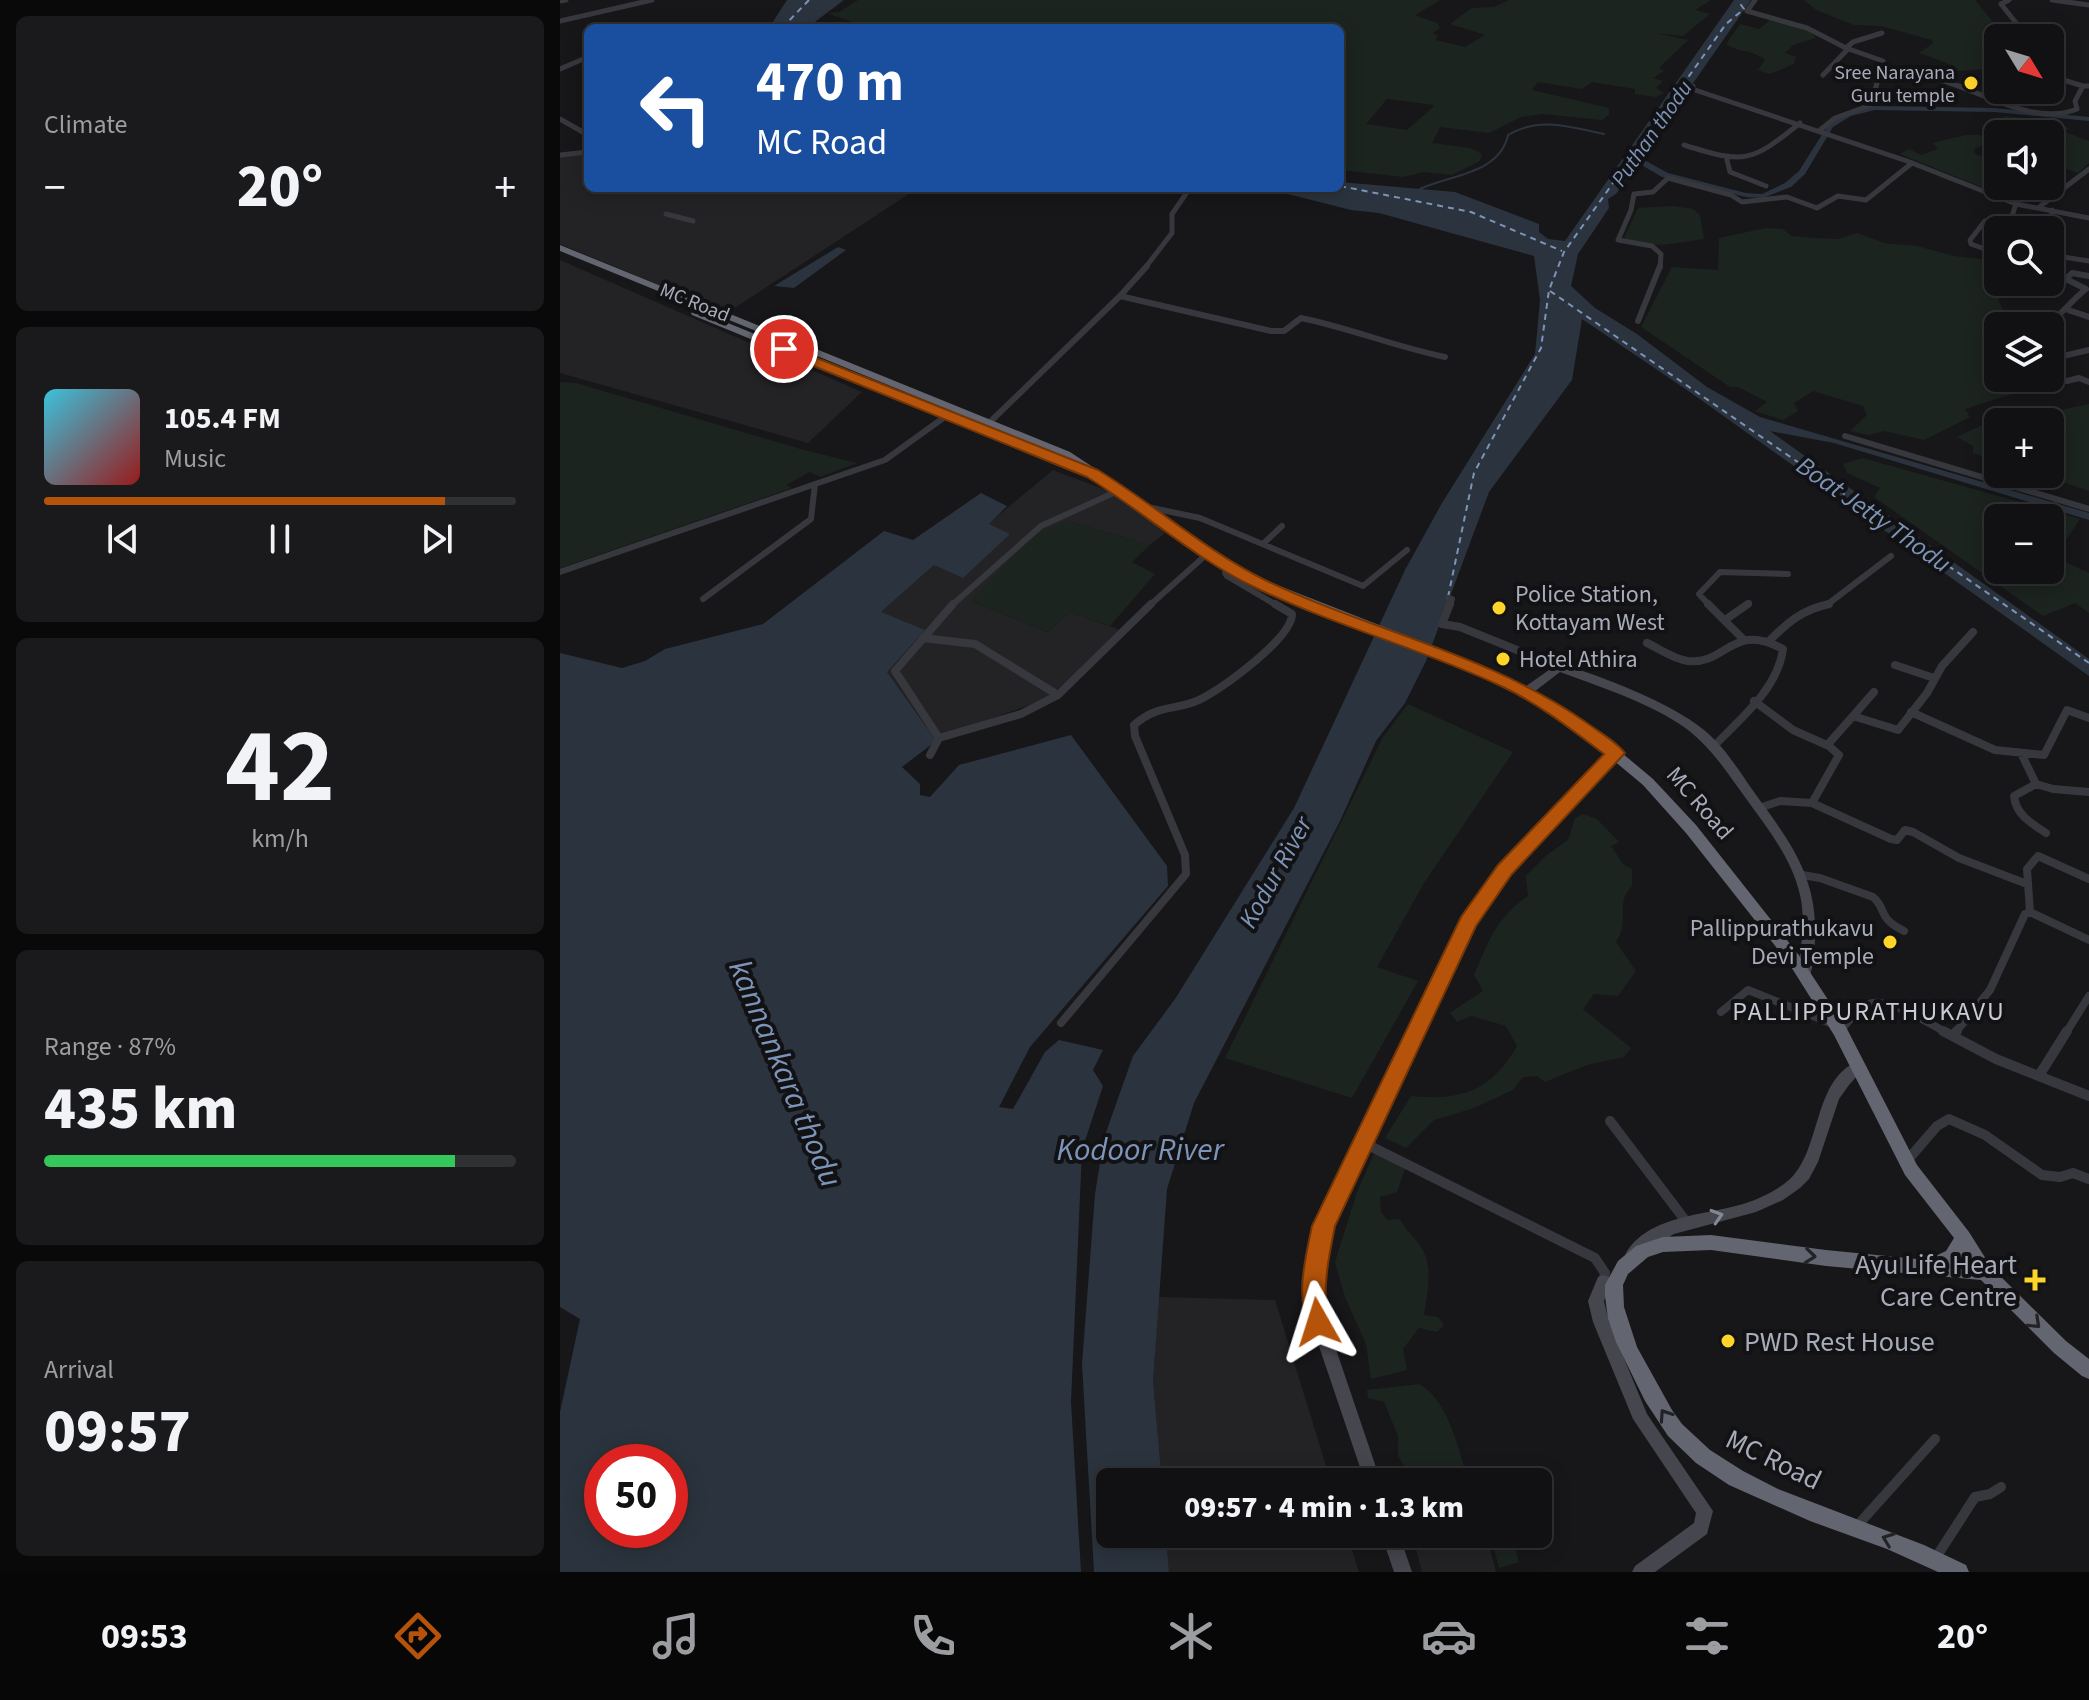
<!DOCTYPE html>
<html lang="en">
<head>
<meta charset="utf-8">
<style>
  :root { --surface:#111113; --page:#1a1a1c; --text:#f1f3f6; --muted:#9c9da0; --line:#303133; --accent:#b45309 }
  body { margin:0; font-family:"Source Sans 3",sans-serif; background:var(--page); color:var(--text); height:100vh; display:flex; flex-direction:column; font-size:30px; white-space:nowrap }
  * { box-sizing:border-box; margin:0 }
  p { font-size:26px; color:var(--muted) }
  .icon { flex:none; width:44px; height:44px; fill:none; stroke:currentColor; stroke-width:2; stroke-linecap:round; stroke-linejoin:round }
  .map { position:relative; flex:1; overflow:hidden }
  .drawer { display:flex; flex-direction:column; gap:16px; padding:16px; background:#09090a; width:560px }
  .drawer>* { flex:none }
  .guide { position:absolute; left:24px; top:24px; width:760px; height:168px; border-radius:12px; box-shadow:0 4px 20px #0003,0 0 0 2px var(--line); background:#1a4fa0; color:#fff; overflow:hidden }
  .needle { width:52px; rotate:128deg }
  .buttons { position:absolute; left:1424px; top:24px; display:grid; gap:16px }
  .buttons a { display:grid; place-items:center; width:80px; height:80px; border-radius:12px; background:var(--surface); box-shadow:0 4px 20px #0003,0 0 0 2px var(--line); font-size:40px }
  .speed { position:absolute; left:24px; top:1444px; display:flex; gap:16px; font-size:40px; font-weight:700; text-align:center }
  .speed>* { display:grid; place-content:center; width:104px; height:104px; border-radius:50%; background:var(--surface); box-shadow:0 4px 20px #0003,0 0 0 2px var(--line); line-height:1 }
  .speed .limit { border:12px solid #d22; background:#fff; color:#111 }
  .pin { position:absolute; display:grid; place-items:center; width:68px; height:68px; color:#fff; margin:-34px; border:4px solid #fff; border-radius:50%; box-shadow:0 2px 8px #0007 }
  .me { position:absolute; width:88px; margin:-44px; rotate:354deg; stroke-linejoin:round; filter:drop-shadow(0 0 6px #0008) }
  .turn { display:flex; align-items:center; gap:28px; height:168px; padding:0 40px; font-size:36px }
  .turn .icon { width:104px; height:104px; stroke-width:2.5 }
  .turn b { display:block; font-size:56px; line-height:68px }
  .big { font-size:60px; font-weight:800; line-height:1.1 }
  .drawer .widget { flex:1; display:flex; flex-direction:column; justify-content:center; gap:12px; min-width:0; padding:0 28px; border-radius:12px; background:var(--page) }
  .drawer .dial { align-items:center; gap:0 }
  .dial b { font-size:104px; line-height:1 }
  .song { display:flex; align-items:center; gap:24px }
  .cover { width:96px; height:96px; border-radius:12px; background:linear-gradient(135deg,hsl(190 70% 55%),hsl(0 70% 35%)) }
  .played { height:8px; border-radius:4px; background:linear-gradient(90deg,var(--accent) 85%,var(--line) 85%) }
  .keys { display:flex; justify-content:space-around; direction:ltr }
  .heat { display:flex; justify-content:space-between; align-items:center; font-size:44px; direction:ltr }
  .charge { height:12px; border-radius:6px; background:linear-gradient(90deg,#34c759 87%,var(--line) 0) }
  .trip { position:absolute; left:536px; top:1468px; width:456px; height:80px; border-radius:12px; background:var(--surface); box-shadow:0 4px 20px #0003,0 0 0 2px var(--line); font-weight:800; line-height:80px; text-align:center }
  .tabs { display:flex; height:128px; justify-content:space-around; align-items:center; background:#070708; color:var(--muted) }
  .tabs .icon { width:56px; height:56px }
  .tabs .active { color:var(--accent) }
  .tabs b { font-size:36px; color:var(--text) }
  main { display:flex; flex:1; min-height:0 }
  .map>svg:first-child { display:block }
</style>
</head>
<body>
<main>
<section class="drawer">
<div class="widget"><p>Climate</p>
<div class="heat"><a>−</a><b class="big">20°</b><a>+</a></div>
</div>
<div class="widget">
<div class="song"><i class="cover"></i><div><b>105.4 FM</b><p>Music</p></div></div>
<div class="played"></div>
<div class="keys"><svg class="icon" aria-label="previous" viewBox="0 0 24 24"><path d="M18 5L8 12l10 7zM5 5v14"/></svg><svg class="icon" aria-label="pause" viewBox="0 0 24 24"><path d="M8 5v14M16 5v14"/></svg><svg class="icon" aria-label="next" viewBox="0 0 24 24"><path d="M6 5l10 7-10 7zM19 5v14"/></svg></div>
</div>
<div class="widget dial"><b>42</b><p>km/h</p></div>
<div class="widget"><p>Range · 87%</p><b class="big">435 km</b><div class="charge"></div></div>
<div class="widget"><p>Arrival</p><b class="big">09:57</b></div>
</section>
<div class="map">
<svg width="1529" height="1572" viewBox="0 0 1529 1572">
  <rect width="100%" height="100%" fill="#171719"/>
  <!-- built -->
  <path fill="#232326" d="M28,151V188H358L167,313L0,244V154Z
    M0,260L302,392L248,443L0,373Z
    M493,470L559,495L605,533L590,545L508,521L411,601L487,632L510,612L560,630L503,685L483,700L375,739L327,672L321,612L374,565L449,534L428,524Z
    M598,1297L715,1300L771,1482H602L593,1381Z
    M606,1534H787L799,1572H609Z
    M852,1534H926L936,1572H862Z"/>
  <!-- green -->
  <path fill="#1c241f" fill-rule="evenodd" d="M298,0H880L855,15L877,23L880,28L873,33L878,36L875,40L905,47L925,35L890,24L912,8L934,7L949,0H1151L1135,10L1150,14L1123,36L1095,33L1128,40L1099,68L1104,71L1093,78L1103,81L1096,88L1104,93L1096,97L1075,94V89L1032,82L1022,89L978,82L972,90L1045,107L1049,109V115L1042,120L983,114L961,117L929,133L880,127L872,143L910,148L922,154L920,161L892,175L863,172L843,177L780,170V28H289L294,23L267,13L279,12ZM827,99L874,105V106L847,130L806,124Z
    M1244,0H1415L1433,22L1447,23L1463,38H1438V74L1423,69L1397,71L1387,63L1359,53L1373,43L1372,40L1321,26L1294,25L1256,10Z
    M1211,19C1226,23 1246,25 1256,38L1233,45L1225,53L1236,57L1234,64L1210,74L1198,70L1205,60C1193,49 1179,53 1166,44L1180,24L1199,29Z
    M1444,116L1493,121L1509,128L1505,132L1529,141V163L1518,173L1490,164V134H1446L1442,130Z
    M1406,135H1419L1428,140L1427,144L1414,149V153L1438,164V184L1429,190L1340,154L1349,149L1361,155L1378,149L1373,143Z
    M1114,206L1133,209L1140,215L1144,239C1119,242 1086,251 1064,238L1078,208Z
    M1206,228L1223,229L1232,236L1252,238L1278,239L1297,233L1324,243L1357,246L1394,256L1438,261V282L1455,284L1438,300L1452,326H1438V378L1451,386L1452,394L1405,409L1410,417L1364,440L1324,431L1309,435L1290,431L1307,415L1303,406L1253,391L1234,403L1238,411L1223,420L1195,411L1207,402L1178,387H1170L1081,327L1112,267L1158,270L1159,238Z
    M0,382L16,383L244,450L297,463L260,477L250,472L226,485L232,488L0,568Z
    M1529,404V491L1478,474H1490V422H1438V461L1413,453V446L1397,437L1445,414L1476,415Z
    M1303,458L1520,519L1495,557L1529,573V613L1515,603L1483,616L1314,497L1320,488L1287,473L1283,464ZM1438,518H1490V570H1438Z
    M508,521L590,545L572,562L595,574L550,626L510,612L487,632L411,601L473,536Z
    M848,704L953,752L864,883L817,967L858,981L792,1098L665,1058L823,737Z
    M1023,814L1037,819L1059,842L1051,846L1063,864L1072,869V886C1054,904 1071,920 1056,942L1076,971L1058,996L1034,994L1023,1009L1071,1048L1064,1057L1027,1065L985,1082L977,1076L963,1077L953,1090L914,1108L874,1120L846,1148L825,1138L851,1096C902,1101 931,1091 957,1046L946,1026L911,1016L897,1022L890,1013L923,991L914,975C929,940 936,918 968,896L966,876L987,855L1008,840L1015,818Z
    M815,1151L846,1166L837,1192L820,1197L821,1212L827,1220L840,1219C846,1231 857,1239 863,1250C873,1270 867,1295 864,1315L878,1317L884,1325L877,1332L859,1328L843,1349L847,1370L811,1379L806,1344L785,1297L775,1262L797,1192Z
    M859,1384C888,1400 897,1445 907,1476L921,1482H854L838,1456V1436L824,1402L808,1398L807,1390Z
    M930,1534H955L953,1540L959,1562L939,1568Z"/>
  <!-- water -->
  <path fill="#2b333e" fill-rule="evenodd" d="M227,0H284L247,28H209Z
    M1174,0H1191L1056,194L1048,199L1049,208L1018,254L1011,286L1035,308L1077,334L1147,387L1200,417L1529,513V520L1274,443L1210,431L1529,659V676L1127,390L1022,319L1012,380L929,492L866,661L845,703L816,741L780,821L634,1103L607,1189L593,1381L602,1482H550V1534H606L609,1572H534L522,1364L535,1194L544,1138L573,1056L615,999L734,808L845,570L882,503L975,354L980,300L974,256L819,213L791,210L704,188H780V182L895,192L979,224V232L988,239L1005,241Z
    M278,247L286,250L234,288L214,286Z
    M421,493L447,506L429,524L450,534L403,578L374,565L321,612L365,630L327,672L375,739L372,744L342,767L360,784V795L370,797L399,765L511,735L607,866L608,886L470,1047L439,1107L453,1109L485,1052L499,1040L543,1050L533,1070L543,1086L522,1150L511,1402L521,1572H0V1412L20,1319L0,1307V653L62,668L85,661L105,649L203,624L324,531L353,540ZM42,1462H110V1530H42Z"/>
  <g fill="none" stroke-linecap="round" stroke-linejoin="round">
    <!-- stream -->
    <path stroke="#2b333e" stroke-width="2" d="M860,189C889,175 940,174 948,135C980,116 1010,127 1044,134"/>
    <!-- canal -->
    <path fill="#2b333e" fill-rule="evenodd" d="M1315,106L1434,108L1529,117V121L1434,112L1315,110L1291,116L1273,127L1245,174L1231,187L1203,198L1186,197L1102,177L1068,157L1075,155L1108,173L1186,193L1202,194L1225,183L1239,171L1268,125L1287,113Z"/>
    <!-- ferry -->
    <path stroke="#7c94b8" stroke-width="2" stroke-dasharray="6 5" stroke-linecap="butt" d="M222,28L249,0
      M780,186L911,212L1002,251
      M990,291L1529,663
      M888,597L914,473L981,348L989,290L1004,252L1166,24L1184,9L1181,5L1184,0"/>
    <!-- street-far3 -->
    <path stroke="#37373e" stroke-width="5" d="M1195,0L1187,11L1247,28L1286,48L1323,61L1311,105L1275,118L1260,130
      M1449,0L1441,4L1468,38
      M1492,0L1529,5
      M0,1L6,0
      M0,21L92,0
      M1286,48L1293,42L1322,33
      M1320,68C1342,72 1365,76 1387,82C1426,94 1476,126 1517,109L1515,101L1523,86H1529
      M0,69L28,57
      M1263,75L1288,49
      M1490,76L1523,86
      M1133,86L1132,89L1347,161L1456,204L1529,218
      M0,119L28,135
      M1124,145C1184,164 1191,163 1240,123
      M0,155L28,152
      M1167,160L1170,172L1206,186
      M1478,208L1529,169
      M106,214L133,221
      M1490,233L1492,210
      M1433,252L1411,244L1410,240L1425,221L1449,225L1456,204
      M1490,255L1529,261
      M585,268L612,233V214L630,188
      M1100,268L1101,254L1092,246L1058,240L1071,210L1074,194L1093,192L1108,178L1171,195L1182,202L1227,197L1257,208L1278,196L1306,200L1352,163"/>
    <!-- street-far2 -->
    <path stroke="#37373e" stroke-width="6" d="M560,296L711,331H724L741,318C790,328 836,347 885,357
      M1508,310L1529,317
      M1078,321L1100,266
      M1486,326C1502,314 1511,301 1526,289L1506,279L1512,273L1529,276
      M1499,357L1529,350
      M1507,381L1519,378L1529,382
      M429,423L560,296L587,266
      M1285,436L1529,509
      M583,506L640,518L803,586L847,550
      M703,544L722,526
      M671,568L665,573L667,576L718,606
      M0,572L325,460L386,416
      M888,598L892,599L889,606
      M143,599L251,519L255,484
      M391,606L481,526L560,490
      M589,606L647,554
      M1150,606L1139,594L1160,572L1228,574
      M1185,606L1189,603
      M1260,606L1268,604L1331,556"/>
    <!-- street-far1 -->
    <path stroke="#37373e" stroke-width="8" d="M890,604L882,624L900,627L999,667
      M1148,604L1184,640
      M1165,620L1188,604
      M363,638L415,644L498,695
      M1209,641C1228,622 1242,610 1269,604
      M1087,643C1100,649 1113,659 1128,661C1167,665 1172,621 1223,649C1218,689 1179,720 1153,747
      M1335,665L1374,678
      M1194,701L1233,730L1269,746
      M1351,712L1435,750L1484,755L1507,710L1529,718
      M1293,716L1314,692
      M379,738L335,671L393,604
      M1461,753L1476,784L1493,789L1529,792
      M370,755L379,738L461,714L498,695L591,604
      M1476,784L1454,796C1456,815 1471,823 1486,833
      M1252,803L1331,839L1337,840L1345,830L1353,832L1399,858L1467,884
      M1199,808L1220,801L1252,803L1279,755L1269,746L1270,742L1293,716L1338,730L1367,693L1382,666L1413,632
      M1242,875L1260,878L1313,897C1328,910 1316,917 1344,931
      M1470,912L1467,869L1478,856L1529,879
      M1161,1012L1188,990L1273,1024
      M501,1023L626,874L625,855L575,736L574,725C600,702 618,712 643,698C665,686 732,638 732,614L715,604
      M1280,1031C1288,1022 1297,1009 1309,1004C1329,997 1368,1023 1387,1033
      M1395,1033L1430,990L1465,914L1470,912L1529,940
      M1506,1033L1529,996"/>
    <!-- street -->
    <path stroke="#37373e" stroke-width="10" d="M1383,1031L1436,1059L1529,1096
      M1393,1035L1397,1031
      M1480,1074L1507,1031
      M1050,1121L1128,1224
      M802,1142L1035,1258L1045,1273L1043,1282
      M1346,1162L1377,1126L1389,1119L1425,1135L1482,1175L1500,1177L1513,1173L1529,1179
      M1296,1527L1375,1439
      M1375,1559L1415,1497L1430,1494L1441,1487"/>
    <!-- secondary -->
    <path fill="#45464e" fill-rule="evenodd" d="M999,663C1043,677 1108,701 1144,730C1165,747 1179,771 1194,792C1228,839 1257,875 1255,935C1255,949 1254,965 1249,978H1239L1237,974C1241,948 1246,921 1240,895C1232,859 1208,829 1187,800C1166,771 1148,742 1118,723C1082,700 1040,687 1000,672L970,695H962L960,692L962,689Z
      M1056,749L1062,753L1060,756L949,873L921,910L770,1226L762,1271V1308L821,1482H805L746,1308V1271L756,1226L911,905L941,867L1052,750Z
      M1298,1061L1303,1063L1305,1067L1289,1085L1279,1099L1258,1162L1249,1179L1240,1188L1223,1200L1196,1212L1114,1234L1089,1249L1078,1260L1073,1262L1068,1260L1065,1255C1087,1214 1147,1216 1186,1203C1199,1199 1213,1192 1224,1184C1263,1157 1250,1081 1298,1061Z
      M1043,1275L1059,1280L1062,1285L1059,1290L1054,1292L1048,1290L1044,1301L1049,1322L1087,1414L1153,1511L1147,1534L1095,1572H1072L1075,1566L1134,1523L1136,1513L1073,1419L1033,1322L1028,1301L1038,1277Z
      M821,1534H839L852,1572H834Z"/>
    <!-- highway -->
    <path fill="#636570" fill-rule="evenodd" d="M0,245L510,452L580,498L631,538L704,580L893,654L971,689L1032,728L1093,779L1136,825L1238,954L1286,1027L1357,1165L1409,1232L1431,1267L1506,1341L1529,1359V1379L1522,1376L1494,1353L1421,1280L1266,1266L1151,1250L1103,1252L1088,1257L1068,1274L1063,1285L1064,1307L1077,1347L1112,1410L1122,1424L1150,1450L1183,1471L1218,1489L1364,1545L1406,1565L1409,1572H1378L1327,1549L1250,1521L1169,1485L1136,1463L1108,1436L1085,1401L1056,1342L1048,1319L1045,1296V1285L1058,1261L1076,1246L1103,1237L1151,1235L1266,1250L1367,1260L1386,1251L1394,1238L1345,1175L1274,1035L1228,962L1126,833L1083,785L1022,734L961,695L883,660L696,586L623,544L572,502L502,456L0,251ZM1404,1254L1410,1264L1397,1262Z
      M136,310L461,443L463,445L457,448L453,447L132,315L131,313Z"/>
  </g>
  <!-- one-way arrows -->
  <defs><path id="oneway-chevron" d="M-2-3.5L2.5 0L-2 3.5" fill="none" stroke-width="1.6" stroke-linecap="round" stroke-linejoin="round" transform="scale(2)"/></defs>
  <use stroke="#858894" href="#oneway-chevron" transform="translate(1157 1216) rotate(-17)"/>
  <g stroke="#222326">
    <use href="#oneway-chevron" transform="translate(1250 1256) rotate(6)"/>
    <use href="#oneway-chevron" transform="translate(1475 1323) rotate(43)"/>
    <use href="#oneway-chevron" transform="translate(1105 1415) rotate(-124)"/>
    <use href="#oneway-chevron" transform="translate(1328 1539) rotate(-159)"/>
  </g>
  <!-- route -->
  <path fill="#b45309" stroke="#753606" stroke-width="2" d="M224,345L538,470C595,505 645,550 705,580C811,631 930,654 1027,723C1039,732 1056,741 1065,753L952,874L916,926L775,1226C770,1252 764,1277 766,1305C767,1315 771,1320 766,1330L758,1333L750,1330C735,1297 745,1260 752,1226L901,917L938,865L1044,754C1012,730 979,704 943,687C862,649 775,626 694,587C634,558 584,512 527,477L219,352V346Z"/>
  <!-- markers -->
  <g fill="#ffd429" stroke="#121214" stroke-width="3">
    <circle cx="1411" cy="83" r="8"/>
    <circle cx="939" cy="608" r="8"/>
    <circle cx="943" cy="659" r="8"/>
    <circle cx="1330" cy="942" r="8"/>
    <path d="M1471 1268h8v8h8v8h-8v8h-8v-8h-8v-8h8z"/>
    <circle cx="1168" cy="1341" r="8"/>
  </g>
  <g text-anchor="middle" stroke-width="8" stroke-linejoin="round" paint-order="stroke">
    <!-- far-poi labels -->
    <g font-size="20" fill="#a8abba" stroke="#121214" text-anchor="end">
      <text x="1395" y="79">Sree Narayana<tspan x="1395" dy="23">Guru temple</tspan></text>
    </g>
    <!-- far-street labels -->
    <g font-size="20" fill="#a8abba" stroke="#121214">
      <text transform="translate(135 302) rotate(22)" y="7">MC Road</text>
    </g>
    <!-- far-water labels -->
    <g font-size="22" font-style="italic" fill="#7c94b8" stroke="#121214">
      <text transform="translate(1091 133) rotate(-55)" y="8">Puthan thodu</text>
    </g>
    <!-- poi labels -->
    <g font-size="24" fill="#a8abba" stroke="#121214" text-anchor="start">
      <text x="955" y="602">Police Station,<tspan x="955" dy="28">Kottayam West</tspan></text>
      <text x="959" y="667">Hotel Athira</text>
      <text x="1314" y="936" text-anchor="end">Pallippurathukavu<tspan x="1314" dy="28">Devi Temple</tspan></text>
    </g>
    <!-- street labels -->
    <g font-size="24" fill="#a8abba" stroke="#121214">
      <text transform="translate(1140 803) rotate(49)" y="8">MC Road</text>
    </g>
    <!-- water labels -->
    <g font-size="26" font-style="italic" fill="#7c94b8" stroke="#121214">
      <text transform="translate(1314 514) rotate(35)" y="9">Boat Jetty Thodu</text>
      <text transform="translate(715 872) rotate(-61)" y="9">Kodur River</text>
    </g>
    <!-- neighbourhood labels -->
    <g font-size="26" letter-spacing="2" fill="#c9cbd6" stroke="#121214">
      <text x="1309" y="1020">PALLIPPURATHUKAVU</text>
    </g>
    <!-- near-poi labels -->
    <g font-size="28" fill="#a8abba" stroke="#121214" text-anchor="end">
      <text x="1457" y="1274">Ayu Life Heart<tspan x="1457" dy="32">Care Centre</tspan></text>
      <text x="1184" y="1351" text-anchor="start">PWD Rest House</text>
    </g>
    <!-- near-street labels -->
    <g font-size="28" fill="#a8abba" stroke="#121214">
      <text transform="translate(1214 1459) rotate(26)" y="10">MC Road</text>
    </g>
    <!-- near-water labels -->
    <g font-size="32" font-style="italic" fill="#7c94b8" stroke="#121214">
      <text transform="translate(226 1073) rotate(67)" y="11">kannankara thodu</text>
      <text x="580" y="1160">Kodoor River</text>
    </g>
  </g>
</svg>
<div class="buttons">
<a><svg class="needle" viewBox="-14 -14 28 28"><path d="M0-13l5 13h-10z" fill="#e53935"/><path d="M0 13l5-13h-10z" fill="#9c9da0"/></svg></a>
<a><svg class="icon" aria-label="sound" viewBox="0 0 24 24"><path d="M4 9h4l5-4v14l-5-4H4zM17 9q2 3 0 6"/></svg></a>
<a><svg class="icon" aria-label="search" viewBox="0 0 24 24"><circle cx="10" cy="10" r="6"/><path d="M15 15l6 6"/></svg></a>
<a><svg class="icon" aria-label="layers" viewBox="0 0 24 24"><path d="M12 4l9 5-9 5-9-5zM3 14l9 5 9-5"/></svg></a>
<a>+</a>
<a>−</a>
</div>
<div class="speed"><div class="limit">50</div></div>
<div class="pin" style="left:224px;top:349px;background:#d93025"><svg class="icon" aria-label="arrive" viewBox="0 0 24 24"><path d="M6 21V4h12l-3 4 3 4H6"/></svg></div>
<svg class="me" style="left:758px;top:1322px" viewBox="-20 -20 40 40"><path d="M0-17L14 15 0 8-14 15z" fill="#b45309" stroke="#fff" stroke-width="4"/></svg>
<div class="trip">09:57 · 4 min · 1.3 km</div>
<div class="guide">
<div class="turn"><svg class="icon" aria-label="left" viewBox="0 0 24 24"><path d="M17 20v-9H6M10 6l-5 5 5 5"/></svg><div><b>470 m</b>MC Road</div></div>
</div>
</div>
</main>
<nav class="tabs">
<b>09:53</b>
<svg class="icon active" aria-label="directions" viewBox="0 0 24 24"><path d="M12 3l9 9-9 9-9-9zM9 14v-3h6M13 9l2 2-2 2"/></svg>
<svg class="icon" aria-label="music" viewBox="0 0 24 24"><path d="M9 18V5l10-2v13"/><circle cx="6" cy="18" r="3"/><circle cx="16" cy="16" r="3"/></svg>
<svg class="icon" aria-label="phone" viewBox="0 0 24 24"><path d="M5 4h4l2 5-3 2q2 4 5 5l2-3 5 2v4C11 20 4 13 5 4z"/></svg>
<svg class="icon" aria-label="climate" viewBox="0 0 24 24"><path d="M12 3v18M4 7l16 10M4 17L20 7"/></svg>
<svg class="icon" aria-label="car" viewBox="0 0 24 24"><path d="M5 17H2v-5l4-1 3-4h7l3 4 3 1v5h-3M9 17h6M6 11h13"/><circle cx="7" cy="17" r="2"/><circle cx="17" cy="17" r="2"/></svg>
<svg class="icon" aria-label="filters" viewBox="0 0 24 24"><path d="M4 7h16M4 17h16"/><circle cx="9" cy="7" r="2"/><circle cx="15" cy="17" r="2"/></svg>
<b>20°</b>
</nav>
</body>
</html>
